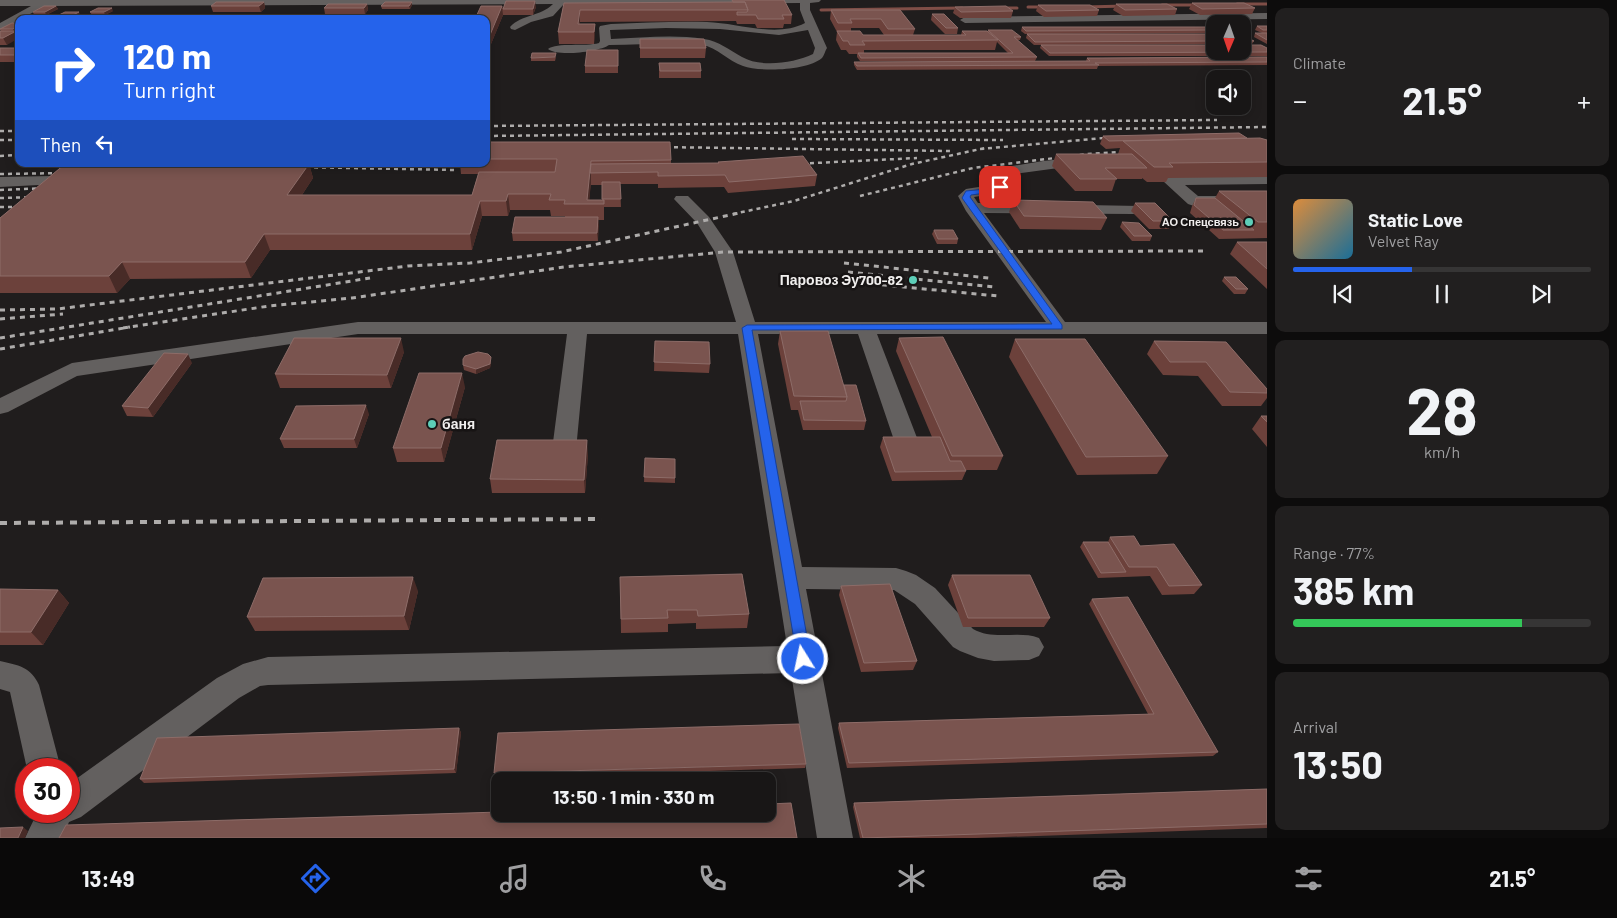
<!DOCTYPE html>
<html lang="en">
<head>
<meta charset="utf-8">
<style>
  :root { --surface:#181616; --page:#211f1f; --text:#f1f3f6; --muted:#9f9fa1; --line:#363535; --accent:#2563eb }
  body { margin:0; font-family:Barlow,sans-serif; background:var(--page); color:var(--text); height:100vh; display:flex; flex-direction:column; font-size:19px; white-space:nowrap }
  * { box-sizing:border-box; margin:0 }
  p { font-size:16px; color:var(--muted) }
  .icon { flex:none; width:28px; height:28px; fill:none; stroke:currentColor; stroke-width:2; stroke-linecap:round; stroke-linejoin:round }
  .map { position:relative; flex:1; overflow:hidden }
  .details { display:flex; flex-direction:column; gap:8px; padding:8px; background:#0d0c0c; width:350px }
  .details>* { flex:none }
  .guide { position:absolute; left:15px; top:15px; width:475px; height:152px; border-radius:10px; box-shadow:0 2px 12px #0003,0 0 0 1px var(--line); background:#2563eb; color:#fff; overflow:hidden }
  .needle { width:32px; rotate:182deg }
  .controls { position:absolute; left:1206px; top:15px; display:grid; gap:10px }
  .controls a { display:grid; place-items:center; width:45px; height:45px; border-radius:10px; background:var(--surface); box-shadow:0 2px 12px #0003,0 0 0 1px var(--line); font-size:25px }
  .speed { position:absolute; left:15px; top:758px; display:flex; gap:10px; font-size:25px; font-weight:700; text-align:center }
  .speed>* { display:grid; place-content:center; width:65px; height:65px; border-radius:50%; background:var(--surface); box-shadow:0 2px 12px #0003,0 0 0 1px var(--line); line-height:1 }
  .speed .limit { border:8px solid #d22; background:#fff; color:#111 }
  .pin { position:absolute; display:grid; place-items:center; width:42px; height:42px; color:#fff; margin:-21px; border-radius:10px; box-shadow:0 2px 8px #0006 }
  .me { position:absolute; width:55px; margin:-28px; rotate:350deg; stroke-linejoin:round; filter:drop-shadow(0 0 4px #0008) }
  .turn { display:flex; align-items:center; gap:18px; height:105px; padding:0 25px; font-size:22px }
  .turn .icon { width:65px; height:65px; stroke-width:2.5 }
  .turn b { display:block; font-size:35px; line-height:42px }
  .then { display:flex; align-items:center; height:48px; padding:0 25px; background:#0003; gap:10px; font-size:19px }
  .big { font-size:38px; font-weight:700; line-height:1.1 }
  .details .card { flex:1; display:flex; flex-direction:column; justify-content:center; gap:8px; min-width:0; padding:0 18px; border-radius:10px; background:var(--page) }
  .details .dial { align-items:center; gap:0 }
  .dial b { font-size:65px; line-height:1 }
  .song { display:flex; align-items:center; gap:15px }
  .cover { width:60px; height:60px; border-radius:8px; background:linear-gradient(135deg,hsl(30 70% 55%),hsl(200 70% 35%)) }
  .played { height:5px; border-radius:2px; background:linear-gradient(90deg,var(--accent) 40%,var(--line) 40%) }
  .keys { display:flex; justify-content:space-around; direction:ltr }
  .heat { display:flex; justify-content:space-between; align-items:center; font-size:28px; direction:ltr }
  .charge { height:8px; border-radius:4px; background:linear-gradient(90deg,#34c759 77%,var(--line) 0) }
  .trip { position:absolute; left:491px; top:772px; width:285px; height:50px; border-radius:10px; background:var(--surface); box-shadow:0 2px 12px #0003,0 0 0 1px var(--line); font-weight:700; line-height:50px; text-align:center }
  .dock { display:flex; height:80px; justify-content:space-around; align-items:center; background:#0a0909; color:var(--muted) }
  .dock .icon { width:35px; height:35px }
  .dock .current { color:var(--accent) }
  .dock b { font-size:22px; color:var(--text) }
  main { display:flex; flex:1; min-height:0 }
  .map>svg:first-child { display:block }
</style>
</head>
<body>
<main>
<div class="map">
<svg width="1267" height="838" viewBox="0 0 1267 838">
  <rect width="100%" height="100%" fill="#201d1d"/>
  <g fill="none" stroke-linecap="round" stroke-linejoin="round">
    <!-- stream -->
    <path stroke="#7f4e47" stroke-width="3" d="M1237,4H1267
      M1162,5H1199
      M1028,7H1047
      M1085,7L1125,6
      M1000,8H1017
      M821,10L962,8"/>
    <!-- minor -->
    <path fill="#63605f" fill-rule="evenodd" d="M0,0H821L819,2L810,3V10L827,48C825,51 824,56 822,58C807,71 760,72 743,66C728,61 717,47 702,45C671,41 640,45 609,45C599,52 557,57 548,49C557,42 585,47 599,43L600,41L599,28L600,26L611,24C643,23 675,21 707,22C738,23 777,38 805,23L800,10V3L564,4L553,16L531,22L515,30L511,29L510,27C522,14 540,17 553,4L45,6L0,30V23L31,6H0ZM666,28L720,29L779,35L808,30L815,48L813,54C794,63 761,68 742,57C729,50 719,41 704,39C673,34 642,38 611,39L610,30Z
      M1267,13V19L965,23L960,20L965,17Z
      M1083,157L1088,158L1090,161L1088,164L1000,176L1008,189L1005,192L974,197L978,203L1140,206L1142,209L1140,212L1134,214L984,213L1065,322H1267V334H877L919,443L915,449L907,451L899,449L895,443L858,334H758L802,567L896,568L906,571L916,575L935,588L973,629C994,641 1018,630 1039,638L1044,647L1039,656L1029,660L994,661L978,658L960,651L953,647L915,604L894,590L806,589L853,838H817L791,673L268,685L260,686L239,698L81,817L69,822L62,838H25L38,811H69V784L217,678L243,664L268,657L787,646L738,334H587L576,450L572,456L564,458L556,456L552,450L567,334H358L77,376L8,412L0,414V398L72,363L358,322H736L715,252L697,223L674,199L676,196H688L709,217L733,252L755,322H1046L966,211L958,196L966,189L991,185L984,175L988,170L1043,161Z
      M1267,174V184L1185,185L1198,196H1267V206H1194L1188,204L1163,181L1166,178L1171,176Z
      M53,176L58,178L61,181L58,184L0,187V177Z
      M0,661C18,665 31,667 39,685L61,769H27L10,692L0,689Z"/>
    <!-- rail-far2 -->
    <path stroke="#aeacab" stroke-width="2.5" stroke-dasharray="4 4" stroke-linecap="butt" d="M486,126L1217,120
      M0,131H19
      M486,136L1267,127
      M792,139L1003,140
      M0,140H19
      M658,147L950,151
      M980,149L1115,137
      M0,156L19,155
      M794,164L917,158
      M298,167L455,170
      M0,174L68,173
      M0,190L49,188
      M860,196L973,168L1088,154L1133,151
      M0,198L39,197
      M0,207H28
      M733,214L794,201L912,164L985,148"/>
    <!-- rail-far1 -->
    <path stroke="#aeacab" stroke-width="3" stroke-dasharray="5 5" stroke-linecap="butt" d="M844,263L989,278
      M848,272L994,287
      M852,282L998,296
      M0,310L57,309L408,266L470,263L561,252L739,213
      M0,319L63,314
      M123,328L269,306L352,298L564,267L724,252L1204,251
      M0,338L370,278
      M0,349L130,327"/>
    <!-- rail -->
    <path stroke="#aeacab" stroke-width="4" stroke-dasharray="7 7" stroke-linecap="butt" d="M0,523L602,519"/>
  </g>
  <!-- wall -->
  <path fill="#6c413b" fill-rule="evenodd" d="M732,0L792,15L791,24H784L783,28H757L755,24H737L736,21L580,22V24H595L594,44H559L558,32L564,3L732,2Z
    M264,2L265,8L261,12H213L211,6Z
    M1192,3L1255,8L1252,14L1200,15L1189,9Z
    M367,4L368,10L365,14H325L324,8Z
    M1116,4L1177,9L1175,15L1123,16L1113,10Z
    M412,5L410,9H382L381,6Z
    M1038,5L1099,10L1097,16L1044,17L1036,11Z
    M56,6L58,9L46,15H34L33,12Z
    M502,6L503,9L536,7L533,15H503L491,44H486V19Z
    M955,7L1013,11L1011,18H960L953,13Z
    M831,10H900L915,29L913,35H961L962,31H988V30L1021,37L1020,40H1017L1037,57L1035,61H860L857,57V54H849L846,50H841L836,40L837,32L830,19ZM851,28H879L884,35H863L851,31ZM997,42L1008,53H864V50H995Z
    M113,11L105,15H92L90,12Z
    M932,14L958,28L957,34H945L931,20Z
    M59,15H80L74,18H60Z
    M12,23L16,31L7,45H0V31H1L0,29Z
    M1257,26H1267V33H1262L1255,30Z
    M1022,27H1215V33L1025,34L1021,31Z
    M1242,27L1249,30L1247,33H1242Z
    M1255,33H1267V44L1254,37Z
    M1027,34H1215V44L1034,45L1026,38Z
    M1242,35L1254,41L1252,44H1242Z
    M640,39L706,48L705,58H640Z
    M1041,45L1267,48V56H1049L1040,48Z
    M0,48H19V62H0Z
    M618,50V73H585V66Z
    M556,57L555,61H531V58Z
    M1267,57V65L1098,66L1097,69L857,70L854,65V62L1086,61L1087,58Z
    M659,63L701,71V78H659Z
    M1103,136L1247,138L1267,140V177L1168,178L1166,182H1147L1142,178V179H1116L1112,191H1075L1052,166L1056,154H1118L1120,148L1106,149L1100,144Z
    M486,142L671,160V164L718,163V162L817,175L815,186L728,193L724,187L658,188V184H620L621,207H604V220H598V241H513L512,233L565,217V216H551L550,210H510L508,216H482L472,250H270L251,278L130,279L117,293H0V218L65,164H309L313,178L302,195H472L478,174H461L460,164H486ZM591,182V185H602V200H589Z
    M1219,191H1267V238L1219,239L1190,213L1192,206L1196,198H1215Z
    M1013,200L1107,218L1101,230L1020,229L1009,212Z
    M1135,203L1173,221L1169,229H1149L1131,211Z
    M1122,222L1152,236L1150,241H1132L1120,227Z
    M934,230L958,239L957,244H937L932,234Z
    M1237,242H1267V289L1230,254Z
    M1224,277L1248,289L1245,294H1234L1222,281Z
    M780,331L844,385L866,421L864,430H803L798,410H791L778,344Z
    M899,338L1003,456L997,470H965L966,471L962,480L892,481L880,447L883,437H932L896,351Z
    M1015,339L1168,456L1157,474L1077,475L1009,357Z
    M655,341L710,364L709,373L654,371Z
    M1154,341L1226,342L1267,389V398L1261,406H1222L1198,376L1163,375L1147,354Z
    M404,352L391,388H280L275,374Z
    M491,362L490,368L476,374L464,370L463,365Z
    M192,363L153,417L127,416L122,406Z
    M465,387L444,462H397L393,448Z
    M369,414L357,448H284L280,439Z
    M1261,416H1267V447L1252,429Z
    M588,454L585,493H492L490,479Z
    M645,458L675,459V483L644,482Z
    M1110,537L1140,546L1202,585L1194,594L1162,595L1150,576L1098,578L1080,547L1083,542H1108Z
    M952,575L1050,618L1044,627H963L948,585Z
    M620,577L749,614L747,628L696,629V623L668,624V632L621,633Z
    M841,586L917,661L913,670L861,672L839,595Z
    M0,589L58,590L69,603L43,645H0Z
    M418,591L409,630L255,631L247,617Z
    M1092,599L1218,752L1213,756L847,768L838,728L839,723L1148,714L1089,604Z
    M459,728L461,733L456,773L144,783L140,779Z
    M806,764L805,768L495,778L494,773Z
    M1267,789V828L976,838H860L853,807L854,803Z"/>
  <!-- shaded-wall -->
  <path fill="#482b27" d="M535,1L536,7L533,15V9Z
    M264,2L265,8L261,12L259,6Z
    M412,2V5L410,9L409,6Z
    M367,4L368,10L365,14L364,8Z
    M56,6L58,9L46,15L45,12Z
    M502,6L503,15L491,44L490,35Z
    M112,8L113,11L105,15L104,12Z
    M580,10V22L579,32L578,24Z
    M79,12L80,15L74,18L73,15Z
    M595,24V36L594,44V32Z
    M19,26V30L16,31L19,38L7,45L3,38L14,33L13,29Z
    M591,161V182L589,204L587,200Z
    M309,164L313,178L292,210L287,195Z
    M508,194L510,210L508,216L506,201Z
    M480,201L482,216L472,250L470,234Z
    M598,217L599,226L598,241L597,233Z
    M264,234L270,250L251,278L245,262Z
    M122,262L130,279L117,293L109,276Z
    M401,338L404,352L391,388L387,375Z
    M188,354L192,363L153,417L148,408Z
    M491,357V362L490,368L476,374V369Z
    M462,373L465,387L444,462L441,448Z
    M366,405L369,414L357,448L354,439Z
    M587,440L588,454L585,493L584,480Z
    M413,577L418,591L409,630L404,616Z
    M58,590L69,603L43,645L31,632Z
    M459,728L461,733L456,773L454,769Z
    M23,827L28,831L25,838H18Z"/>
  <!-- building -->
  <path fill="#7a544f" stroke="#8d6c68" d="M732,0H784L792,15H782L784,19H758L756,15H737V12H747L748,10L745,2H733Z
    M506,1H535L533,9H503Z
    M216,2H264L259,6H211Z
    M385,2H412L409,6H381Z
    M745,2L748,10H580L578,24H595L594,32H558L564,3Z
    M1192,3H1244L1255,8L1202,9Z
    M328,4H367L364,8H324Z
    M1116,4H1167L1177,9L1125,10Z
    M1038,5H1090L1099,10L1046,11Z
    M44,6H56L45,12H33Z
    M481,6H502L490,35H486V19H475Z
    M1006,6L1013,11L961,12L955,7Z
    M98,8H112L104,12H90Z
    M831,10H900L915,29H888L881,19H850L852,23H838Z
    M65,12H79L73,15H59Z
    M932,14H944L958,28H946Z
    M12,23H19V26L13,29H0Z
    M1257,26H1267V30H1263Z
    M1022,27H1215V30L1026,31Z
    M1242,27L1249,30H1242Z
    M988,30H1012L1021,37H1014L1037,57L861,58L858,53H1013Z
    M0,31H16L3,38H0Z
    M837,31H860L863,35H966L962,31H987L998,40L862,41L865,45H850L848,41H843Z
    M1255,33H1267V40Z
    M1027,34H1215V41L1035,42Z
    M1242,35L1254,41H1242Z
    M640,39H704L706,48H640Z
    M1041,45H1215V51H1242V45H1261L1267,48V52L1050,53Z
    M0,48H19V55H0Z
    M587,50H618V66H585Z
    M532,53H556L555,57L531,58Z
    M1267,57V62L1095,63L1099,65L857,66L854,62L1090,61L1087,58H1099Z
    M659,63H700L701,71H660Z
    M1239,133L1247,138L1109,141L1103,136Z
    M1260,138L1267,140V162L1169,163L1173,167H1154L1123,141Z
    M486,142H670L671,160L591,161L587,200H604V204H564L565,200H549L551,194H508L506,201H480L470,234H264L245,262H122L109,276H0V218L65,164H309L287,195H472L479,172H555L557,159H486Z
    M1056,154H1132L1147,168H1105L1117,179H1080Z
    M803,156L817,175L729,182L725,175L658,176V172L590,173L591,164L719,163L718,162Z
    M602,182H620L621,199H602Z
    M1219,191H1267V222H1258Z
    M1196,198H1215L1254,230H1223L1194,205Z
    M1013,200L1093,202L1107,218L1024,216Z
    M1135,203H1155L1173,221H1153Z
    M515,217H598L597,233H512Z
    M1122,222L1139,223L1152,236H1134Z
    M934,230H953L958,239H938Z
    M1237,242H1267V269Z
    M1224,277H1236L1248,289H1236Z
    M780,331H828L847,397L794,396Z
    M943,337L1003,456H952L899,338Z
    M294,338H401L387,375L275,374Z
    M1015,339H1085L1168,456L1086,457Z
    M655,341L709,342L710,364L654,362Z
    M1154,341L1226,342L1267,389V393L1230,392L1206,362H1170Z
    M478,352L488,354L491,357L490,364L476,369L463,365V359L465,356Z
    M164,353L188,354L148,408L122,406Z
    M419,373H462L441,448H393Z
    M844,385H856L866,421L804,420L800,401H846L847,397Z
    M366,405L354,439H280L296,406Z
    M1261,416H1267V422Z
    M883,437H940L950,461H961L966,471L895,472Z
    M497,440H587L584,480L490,479Z
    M645,458L675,459V478L644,477Z
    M1134,536L1140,546L1174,544L1202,585L1169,586L1157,567H1129L1110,537Z
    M1083,542H1108L1126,572L1101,573Z
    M742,574L749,614L698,616L697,610H667L668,618L621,619L620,577Z
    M952,575H1030L1050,618H968Z
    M413,577L404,616L247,617L263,578Z
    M890,584L917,661L864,663L841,586Z
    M0,589L58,590L31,632H0Z
    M1128,597L1218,752L849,763L839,723L1154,714L1092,599Z
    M799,724L806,764L494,773L498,733Z
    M459,728L454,769L140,779L157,738Z
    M1267,789V824L863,838L854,803Z
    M791,803L797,838H59L66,825L500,812V814H768V804Z
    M23,827L18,838H0V828Z"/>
  <!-- route -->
  <path fill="#2563eb" stroke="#184099" d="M1000,184L1004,187L1001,191L971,195L970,197L1062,325V329L752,330L811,659L808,664L803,666L798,664L742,328L747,325L1052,324L962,198L966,191L995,188Z"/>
  <!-- markers -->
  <g fill="#5dceb8" stroke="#171414" stroke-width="2">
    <circle cx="1249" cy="222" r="5"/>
    <circle cx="913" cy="280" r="5"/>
    <circle cx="432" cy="424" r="5"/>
  </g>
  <g text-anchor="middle" stroke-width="5" stroke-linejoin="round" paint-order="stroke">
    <!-- far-poi labels -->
    <g font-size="11" font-weight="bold" fill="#f1efee" stroke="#171414" text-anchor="end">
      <text x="1239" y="226">АО Спецсвязь</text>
    </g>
    <!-- poi labels -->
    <g font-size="14" font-weight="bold" fill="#f1efee" stroke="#171414" text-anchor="end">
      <text x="903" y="285">Паровоз Эу700-82</text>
      <text x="442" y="429" text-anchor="start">баня</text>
    </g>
  </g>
</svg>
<div class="controls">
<a><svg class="needle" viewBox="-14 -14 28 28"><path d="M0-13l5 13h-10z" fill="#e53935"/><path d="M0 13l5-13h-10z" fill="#9f9fa1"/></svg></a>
<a><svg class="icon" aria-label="sound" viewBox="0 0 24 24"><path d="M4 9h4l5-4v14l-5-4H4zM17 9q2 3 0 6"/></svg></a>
</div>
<div class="speed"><div class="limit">30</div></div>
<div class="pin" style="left:1000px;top:187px;background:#d93025"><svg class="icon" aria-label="arrive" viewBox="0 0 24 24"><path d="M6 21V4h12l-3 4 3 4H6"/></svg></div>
<svg class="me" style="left:803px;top:659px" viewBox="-20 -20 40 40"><circle r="17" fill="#2563eb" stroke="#fff" stroke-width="3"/><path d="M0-11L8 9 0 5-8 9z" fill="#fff"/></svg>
<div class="trip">13:50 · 1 min · 330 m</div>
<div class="guide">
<div class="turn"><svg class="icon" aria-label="right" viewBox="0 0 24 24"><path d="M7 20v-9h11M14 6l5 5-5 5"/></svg><div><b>120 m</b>Turn right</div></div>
<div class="then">Then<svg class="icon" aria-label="left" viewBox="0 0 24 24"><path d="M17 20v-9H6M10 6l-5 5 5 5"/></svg></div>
</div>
</div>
<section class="details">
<div class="card"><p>Climate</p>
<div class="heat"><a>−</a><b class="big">21.5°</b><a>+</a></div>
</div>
<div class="card">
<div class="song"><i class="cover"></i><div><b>Static Love</b><p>Velvet Ray</p></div></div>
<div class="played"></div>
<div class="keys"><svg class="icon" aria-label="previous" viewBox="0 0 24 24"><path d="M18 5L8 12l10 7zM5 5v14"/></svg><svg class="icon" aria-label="pause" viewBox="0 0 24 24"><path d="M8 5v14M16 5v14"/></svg><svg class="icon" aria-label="next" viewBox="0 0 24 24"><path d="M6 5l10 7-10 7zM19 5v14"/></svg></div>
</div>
<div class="card dial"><b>28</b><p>km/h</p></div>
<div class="card"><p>Range · 77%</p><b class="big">385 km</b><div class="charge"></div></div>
<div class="card"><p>Arrival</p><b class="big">13:50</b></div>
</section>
</main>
<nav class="dock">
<b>13:49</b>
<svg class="icon current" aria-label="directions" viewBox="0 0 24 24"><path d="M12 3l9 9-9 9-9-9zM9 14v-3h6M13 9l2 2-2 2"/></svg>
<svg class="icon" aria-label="music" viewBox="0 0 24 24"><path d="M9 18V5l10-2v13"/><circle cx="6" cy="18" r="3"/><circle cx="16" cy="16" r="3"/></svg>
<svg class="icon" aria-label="phone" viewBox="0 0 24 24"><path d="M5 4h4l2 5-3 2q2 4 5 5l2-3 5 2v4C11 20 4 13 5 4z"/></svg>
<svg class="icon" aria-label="climate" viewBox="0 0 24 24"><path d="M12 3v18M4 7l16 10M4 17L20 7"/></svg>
<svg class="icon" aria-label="car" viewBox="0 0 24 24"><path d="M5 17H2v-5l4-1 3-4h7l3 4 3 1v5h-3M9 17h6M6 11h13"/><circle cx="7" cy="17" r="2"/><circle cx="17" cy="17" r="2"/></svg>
<svg class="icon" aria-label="filters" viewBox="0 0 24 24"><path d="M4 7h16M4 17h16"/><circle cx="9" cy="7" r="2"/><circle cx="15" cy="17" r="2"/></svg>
<b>21.5°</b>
</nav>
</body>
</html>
